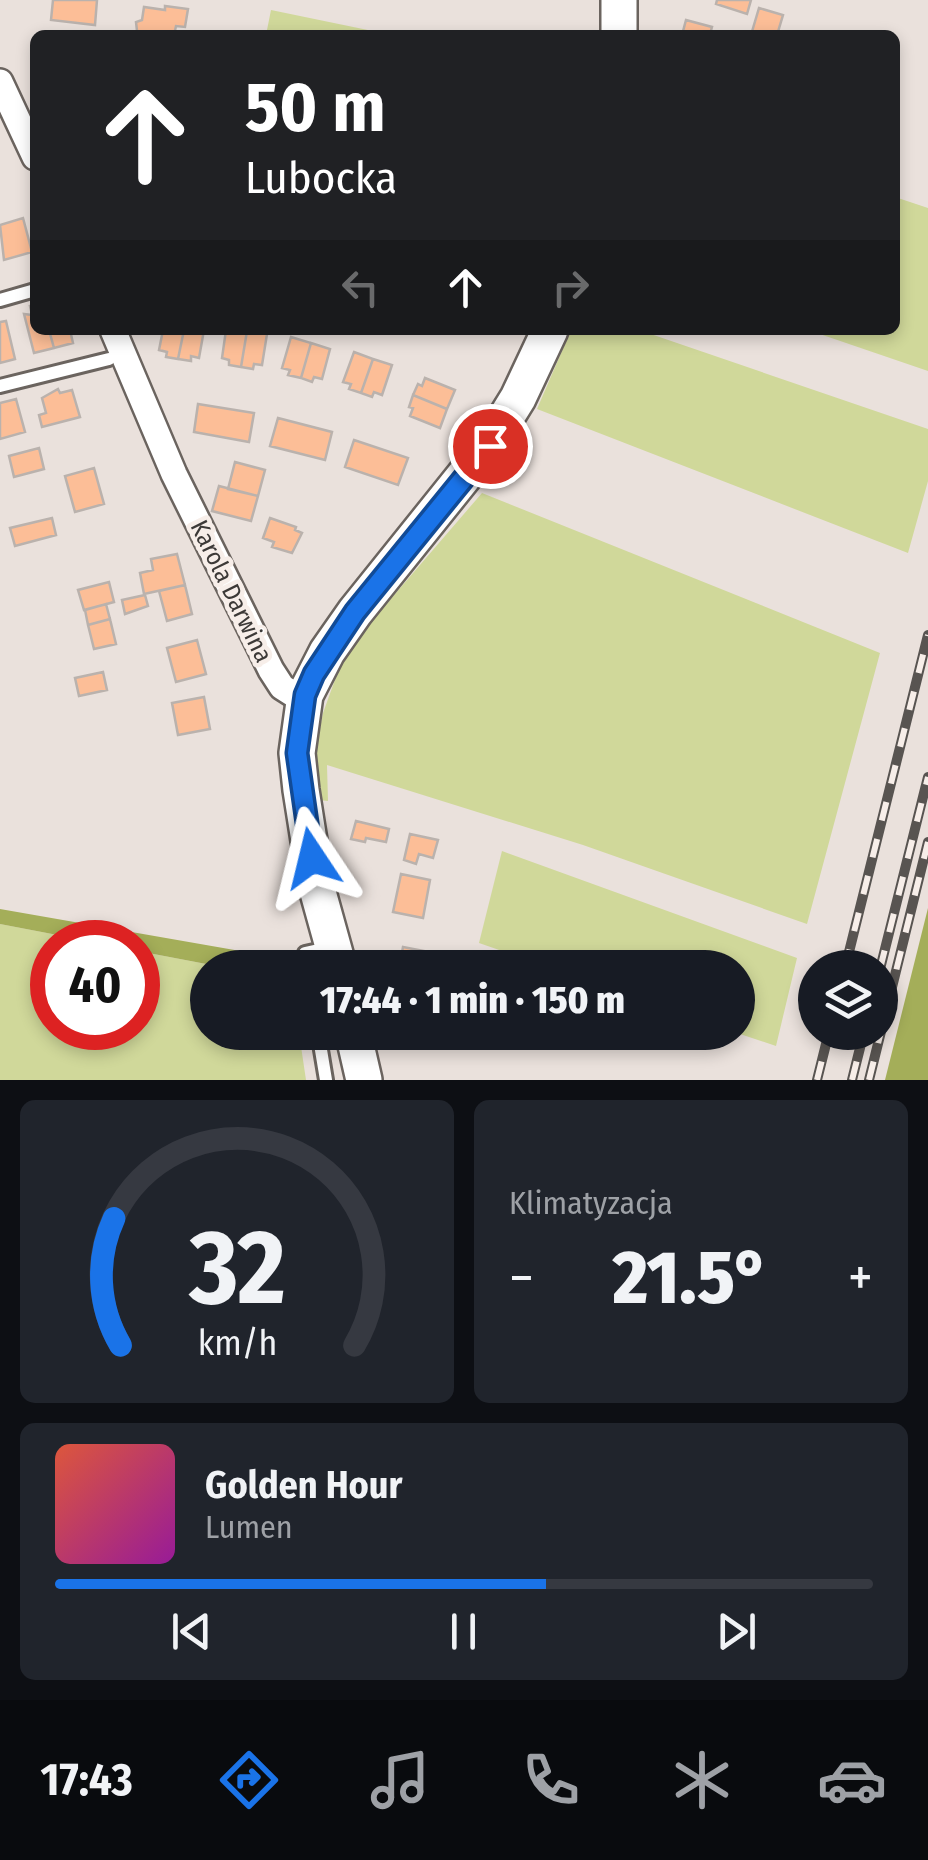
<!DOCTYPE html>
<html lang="pl">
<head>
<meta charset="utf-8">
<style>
  :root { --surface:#171b24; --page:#20242c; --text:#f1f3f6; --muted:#9ea1a6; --line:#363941; --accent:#1a73e8 }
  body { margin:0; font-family:"Fira Sans Condensed",sans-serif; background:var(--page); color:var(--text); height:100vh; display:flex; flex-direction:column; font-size:38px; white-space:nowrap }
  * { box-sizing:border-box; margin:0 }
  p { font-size:32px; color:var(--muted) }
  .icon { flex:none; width:55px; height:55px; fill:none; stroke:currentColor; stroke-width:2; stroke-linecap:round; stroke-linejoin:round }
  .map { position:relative; height:1080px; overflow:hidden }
  .details { display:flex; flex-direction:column; gap:20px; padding:20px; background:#0d0f14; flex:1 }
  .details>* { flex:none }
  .top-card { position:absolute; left:30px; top:30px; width:870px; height:305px; border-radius:15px; box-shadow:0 5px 15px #0003; background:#202124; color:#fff; overflow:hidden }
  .buttons { position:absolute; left:798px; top:950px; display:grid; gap:20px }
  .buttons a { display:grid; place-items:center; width:100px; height:100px; border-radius:50%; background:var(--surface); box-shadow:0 5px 15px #0003; font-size:50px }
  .speed { position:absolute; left:30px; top:920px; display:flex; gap:20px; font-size:50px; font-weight:700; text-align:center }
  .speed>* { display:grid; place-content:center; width:130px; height:130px; border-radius:50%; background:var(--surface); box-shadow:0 5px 15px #0003; line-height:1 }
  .speed .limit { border:15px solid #d22; background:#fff; color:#111 }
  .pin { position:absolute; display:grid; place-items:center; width:85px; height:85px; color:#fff; margin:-42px; border:5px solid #fff; border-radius:50%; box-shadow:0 2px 10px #0007 }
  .me { position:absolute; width:110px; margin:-55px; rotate:350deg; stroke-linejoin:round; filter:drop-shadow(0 0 8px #0008) }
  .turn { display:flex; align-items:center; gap:35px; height:210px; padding:0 50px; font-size:45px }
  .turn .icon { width:130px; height:130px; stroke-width:2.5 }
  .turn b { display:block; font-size:70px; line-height:85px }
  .lanes { display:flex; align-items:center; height:95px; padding:0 50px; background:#0003; justify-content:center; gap:50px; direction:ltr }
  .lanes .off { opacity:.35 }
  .big { font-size:75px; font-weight:800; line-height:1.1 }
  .details .tile { flex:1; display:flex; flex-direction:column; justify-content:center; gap:15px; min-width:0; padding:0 35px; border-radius:15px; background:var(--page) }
  .details .dial { align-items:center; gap:0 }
  .dial svg { height:260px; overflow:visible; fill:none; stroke:var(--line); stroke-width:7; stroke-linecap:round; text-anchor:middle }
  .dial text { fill:var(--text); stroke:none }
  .song { display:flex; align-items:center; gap:30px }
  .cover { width:120px; height:120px; border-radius:15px; background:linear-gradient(135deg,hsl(10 70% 55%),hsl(300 70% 35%)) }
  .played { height:10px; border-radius:5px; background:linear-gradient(90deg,var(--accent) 60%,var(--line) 60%) }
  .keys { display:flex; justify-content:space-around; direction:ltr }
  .heat { display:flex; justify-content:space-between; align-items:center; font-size:55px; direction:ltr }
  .details .tiles { flex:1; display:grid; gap:20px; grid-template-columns:1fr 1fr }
  .tile:last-child { grid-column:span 2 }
  .trip { position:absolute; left:190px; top:950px; width:565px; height:100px; border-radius:50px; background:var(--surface); box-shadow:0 5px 15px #0003; font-weight:800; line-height:100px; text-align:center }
  .tabs { display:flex; height:160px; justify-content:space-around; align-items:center; background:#090b0e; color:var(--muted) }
  .tabs .icon { width:70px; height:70px }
  .tabs .on { color:var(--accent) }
  .tabs b { font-size:45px; color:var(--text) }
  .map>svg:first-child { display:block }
</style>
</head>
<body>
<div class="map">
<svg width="928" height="1080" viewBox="0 0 928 1080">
  <rect width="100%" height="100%" fill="#eae1dc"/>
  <!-- green -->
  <path fill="#d0d89a" d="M271,10L392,35H266Z
    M895,197L928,208V371L808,330H895Z
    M571,330H639L928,429V481L908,553L537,409Z
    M482,493L880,653L807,924L583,845L327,765L328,801L318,800L312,766L323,713L345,652Z
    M502,851L797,958L776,1046L737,1033L738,968L548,967L479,943Z
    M0,924L94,942H52V1028H138V951L222,967L208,968V1032L299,1033L306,1080H0Z"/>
  <!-- forest -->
  <path fill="#a4ae59" d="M928,908V1080H885Z
    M0,909L257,954L256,967H222L138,951V942H94L0,924Z"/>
  <!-- building -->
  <path fill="#fcbe97" stroke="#bab2ad" stroke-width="2.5" d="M53,0H97L95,25L51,20Z
    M717,0H751L747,14L716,4Z
    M165,6L188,9L185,27L176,26L174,35H146L137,31L136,22L142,20L144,7L165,10Z
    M759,8L783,15L777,35H751Z
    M686,20L712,27L710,34L716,35H682Z
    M23,218L32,252L4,260L0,225Z
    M35,305V330H49L54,348L34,353L24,314L32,315L30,306Z
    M6,321L15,359L0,363V322Z
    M49,330H70L73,343L54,348Z
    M163,330H184L178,359L166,357L167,352L159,350Z
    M184,330H204L199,358L191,356V361L178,359Z
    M226,330L247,331L241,367L229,365V360L222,358Z
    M247,331L267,334L262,365L254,364L253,369L241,367Z
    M291,337L311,343L301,378L288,375L290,370L282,368Z
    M311,343L330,349L322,379L314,377L312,382L301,378Z
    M354,352L373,359L361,393L349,389L351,384L343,382Z
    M373,359L392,365L382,395L374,392L372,397L361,393Z
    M425,378L455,390L447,409L413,395L418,384L422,386Z
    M58,389L60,393L72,390L80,417L42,427L39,415L46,413L42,398Z
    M413,395L447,409L440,428L410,416L413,408L409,407Z
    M16,399L25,432L0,439V403Z
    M198,404L254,413L249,442L194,432Z
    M278,418L332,432L325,460L270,446Z
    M354,440L408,458L398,485L345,467Z
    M39,448L44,469L14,477L9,456Z
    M235,462L265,470L258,496L228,489Z
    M94,468L104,504L75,512L65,476Z
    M219,486L258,496L251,521L212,511Z
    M52,518L56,535L15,546L10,528Z
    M270,518L296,527L295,530L302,533L292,553L272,547L274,542L263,538Z
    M177,554L185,585L144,594L140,573L153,570L151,559Z
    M109,582L114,602L84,610L78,590Z
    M185,585L192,614L167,621L159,591Z
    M145,595L148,606L125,614L122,600Z
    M106,604L110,619L88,625L85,610Z
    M110,619L116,644L94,649L88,625Z
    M197,640L206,674L176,682L167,648Z
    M103,672L107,690L79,696L75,678Z
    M204,697L210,729L178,735L172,703Z
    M356,821L389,829L386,842L366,838L365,842L351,839Z
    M410,834L438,840L433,858L419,854L416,864L404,860Z
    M401,874L430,880L423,918L393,912Z
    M403,947L434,953L431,968H399Z"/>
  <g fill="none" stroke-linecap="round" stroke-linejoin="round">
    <!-- lane casing -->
    <g stroke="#6b645f" stroke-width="18">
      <path id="lane" d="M0,300L35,290
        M0,386L109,359
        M307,968L305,953L332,947
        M318,1032L326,1080"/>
    </g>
    <!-- street casing -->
    <g stroke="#6b645f" stroke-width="30">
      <path id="street" d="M0,82L35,157
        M113,330L174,474L271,670L282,687L304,701"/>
    </g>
    <!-- secondary casing -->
    <g stroke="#6b645f" stroke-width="40">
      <path id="secondary" d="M619,0V35
        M339,968L316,885L301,790L297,753L305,695L327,652L355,612L489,445L518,398L550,330
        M353,1032L364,1080"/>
    </g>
    <!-- lane -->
    <use href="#lane" stroke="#fff" stroke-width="12"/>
    <!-- street -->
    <use href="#street" stroke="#fff" stroke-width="25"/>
    <!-- secondary -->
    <use href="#secondary" stroke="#fff" stroke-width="35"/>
    <!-- rail casing -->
    <g stroke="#585451" stroke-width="10">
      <path id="rail" d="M845,968L928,635
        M880,969L928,777
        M817,1080L829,1032
        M852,1080L864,1032
        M869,1080L928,842"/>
    </g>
    <!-- rail -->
    <use href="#rail" stroke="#f7eee9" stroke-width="6" stroke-dasharray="19" stroke-linecap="butt"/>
  </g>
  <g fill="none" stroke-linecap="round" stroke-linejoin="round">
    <!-- route casing -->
    <g stroke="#114b97" stroke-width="25">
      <path id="route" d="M312,858L297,753L305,695L314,674L355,612L490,446"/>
    </g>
    <!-- route -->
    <use href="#route" stroke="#1a73e8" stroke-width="18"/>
  </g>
  <g text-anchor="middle" stroke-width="9" stroke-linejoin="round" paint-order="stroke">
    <!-- street labels -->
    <g font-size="25" fill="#3c3937" stroke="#f7eee9">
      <text transform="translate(232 591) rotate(64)" y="9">Karola Darwina</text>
    </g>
  </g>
</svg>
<div class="buttons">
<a><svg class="icon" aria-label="layers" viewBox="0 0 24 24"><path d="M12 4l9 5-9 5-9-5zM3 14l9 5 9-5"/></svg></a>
</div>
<div class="speed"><div class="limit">40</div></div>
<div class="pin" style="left:490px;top:446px;background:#d93025"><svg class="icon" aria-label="arrive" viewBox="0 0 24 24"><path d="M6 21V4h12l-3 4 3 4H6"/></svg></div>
<svg class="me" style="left:312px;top:858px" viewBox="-20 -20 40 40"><path d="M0-17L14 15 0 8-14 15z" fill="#1a73e8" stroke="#fff" stroke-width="4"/></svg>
<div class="trip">17:44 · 1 min · 150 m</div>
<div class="top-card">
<div class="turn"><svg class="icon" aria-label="ahead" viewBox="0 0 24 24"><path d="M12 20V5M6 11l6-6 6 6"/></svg><div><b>50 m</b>Lubocka</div></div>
<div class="lanes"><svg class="icon off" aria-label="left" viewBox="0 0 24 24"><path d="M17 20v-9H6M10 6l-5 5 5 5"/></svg><svg class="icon" aria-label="ahead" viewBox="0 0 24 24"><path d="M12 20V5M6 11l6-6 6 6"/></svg><svg class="icon off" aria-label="right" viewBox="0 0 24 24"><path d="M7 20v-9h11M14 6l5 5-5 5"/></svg></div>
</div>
</div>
<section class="details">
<div class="tiles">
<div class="tile dial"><svg viewBox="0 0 100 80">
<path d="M14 69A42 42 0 1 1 86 69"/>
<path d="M14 69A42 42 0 0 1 12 30" stroke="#1a73e8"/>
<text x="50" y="56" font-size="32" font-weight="700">32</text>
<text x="50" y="72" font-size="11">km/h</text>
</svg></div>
<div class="tile"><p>Klimatyzacja</p>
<div class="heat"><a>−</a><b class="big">21.5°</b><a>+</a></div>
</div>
<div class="tile">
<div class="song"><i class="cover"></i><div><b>Golden Hour</b><p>Lumen</p></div></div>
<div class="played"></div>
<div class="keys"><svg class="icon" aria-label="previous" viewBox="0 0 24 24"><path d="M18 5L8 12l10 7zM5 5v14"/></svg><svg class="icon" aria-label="pause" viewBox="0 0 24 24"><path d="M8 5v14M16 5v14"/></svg><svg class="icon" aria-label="next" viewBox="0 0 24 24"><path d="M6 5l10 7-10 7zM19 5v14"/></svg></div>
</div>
</div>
</section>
<nav class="tabs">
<b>17:43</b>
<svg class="icon on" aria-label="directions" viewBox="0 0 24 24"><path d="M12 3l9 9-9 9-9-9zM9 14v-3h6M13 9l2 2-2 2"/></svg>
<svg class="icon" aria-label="music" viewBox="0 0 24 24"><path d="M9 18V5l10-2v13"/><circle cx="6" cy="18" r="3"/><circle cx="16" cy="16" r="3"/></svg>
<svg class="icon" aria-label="phone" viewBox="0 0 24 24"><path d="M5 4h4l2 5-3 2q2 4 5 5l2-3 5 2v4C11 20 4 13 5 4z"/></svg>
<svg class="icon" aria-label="climate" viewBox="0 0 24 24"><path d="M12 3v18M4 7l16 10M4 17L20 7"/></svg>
<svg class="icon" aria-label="car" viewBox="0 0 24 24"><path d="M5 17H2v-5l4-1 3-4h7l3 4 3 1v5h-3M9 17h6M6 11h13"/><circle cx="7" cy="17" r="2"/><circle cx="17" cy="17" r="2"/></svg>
</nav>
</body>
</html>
